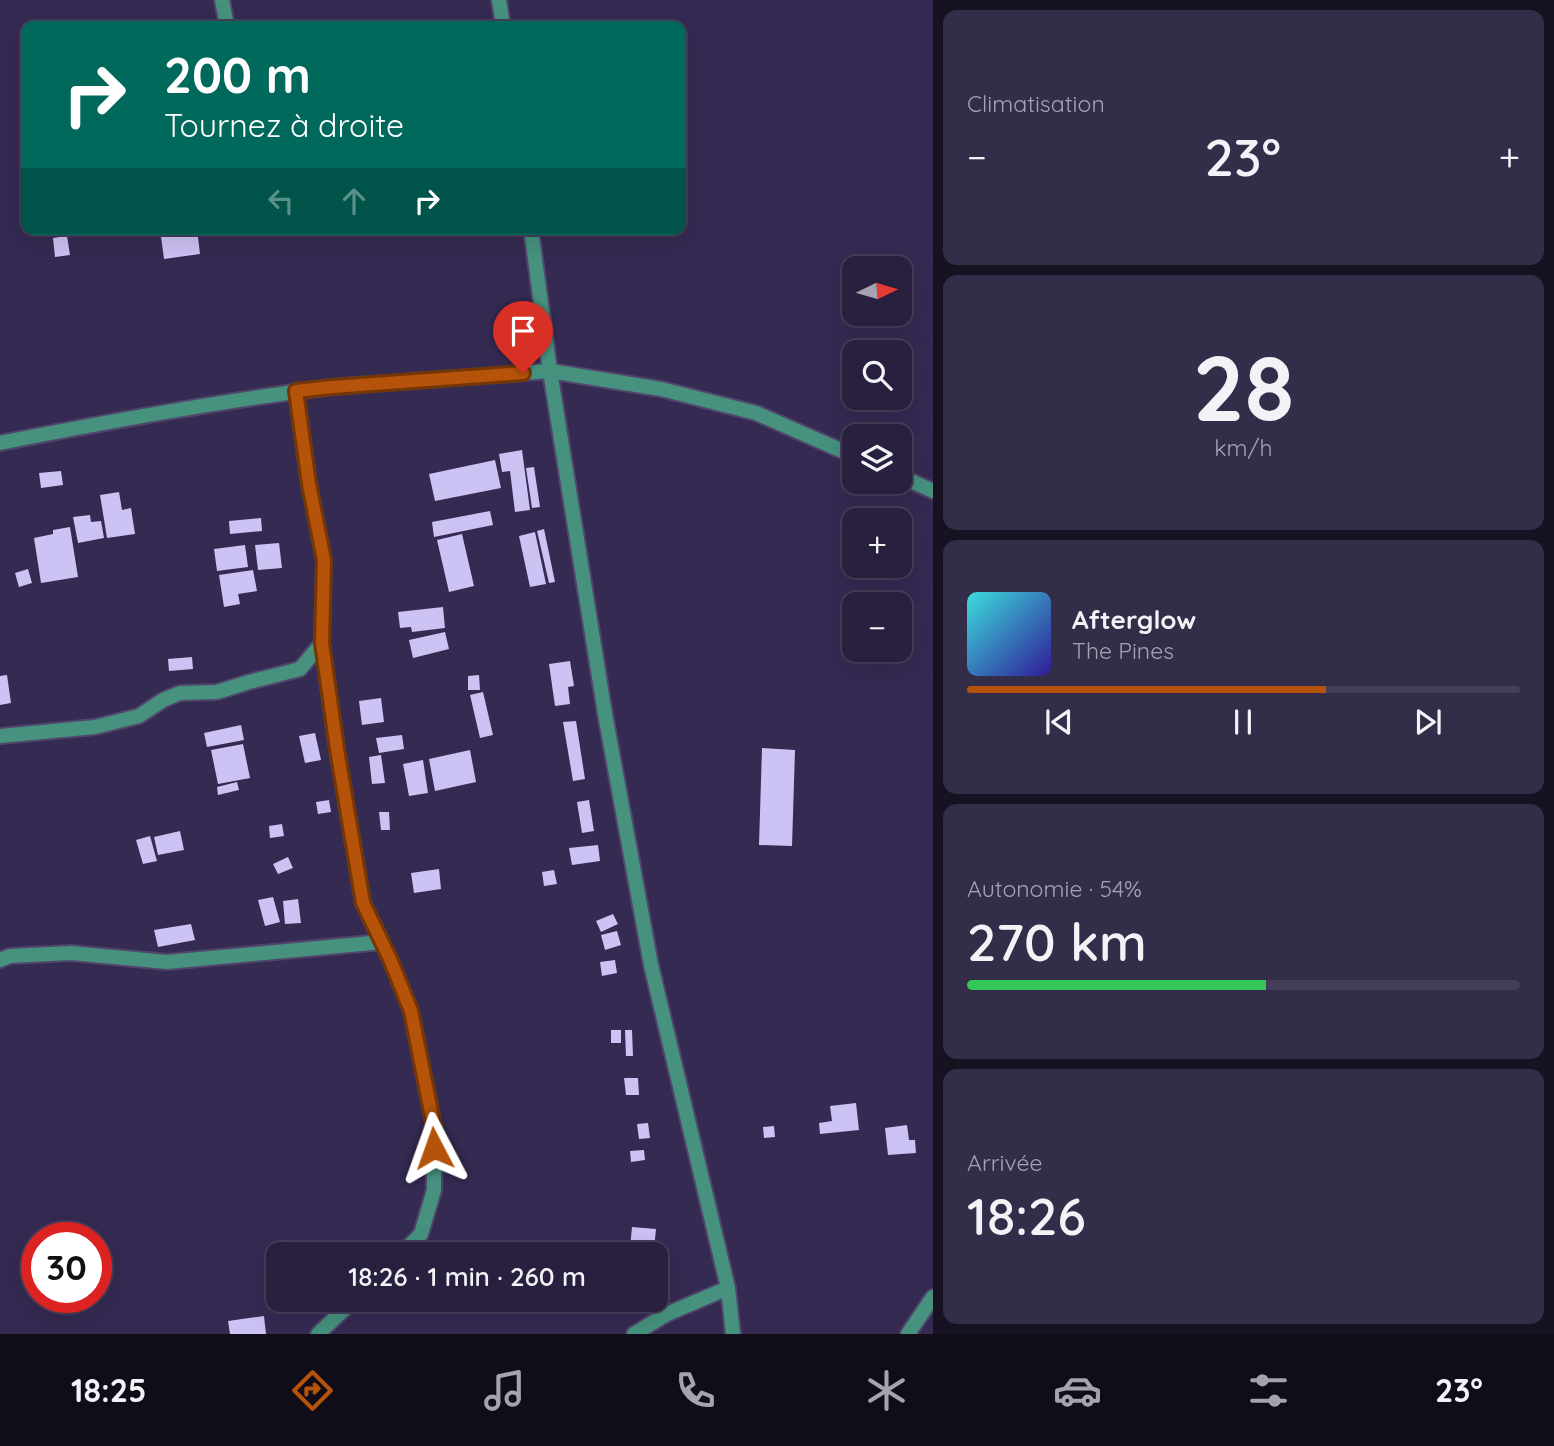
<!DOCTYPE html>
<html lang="fr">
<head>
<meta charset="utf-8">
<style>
  :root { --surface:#28203e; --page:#342d49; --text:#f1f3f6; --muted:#a5a3b0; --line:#443e58; --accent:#b45309 }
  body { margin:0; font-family:Quicksand,sans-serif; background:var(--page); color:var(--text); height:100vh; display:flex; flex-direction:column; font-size:26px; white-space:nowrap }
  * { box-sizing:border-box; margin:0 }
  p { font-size:23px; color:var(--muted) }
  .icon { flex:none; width:38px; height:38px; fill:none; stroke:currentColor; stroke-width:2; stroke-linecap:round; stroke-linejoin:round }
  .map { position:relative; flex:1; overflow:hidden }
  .details { display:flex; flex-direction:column; gap:10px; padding:10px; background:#161222; width:621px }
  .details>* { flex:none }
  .hud { position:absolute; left:21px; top:21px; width:665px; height:214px; border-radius:14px; box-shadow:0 7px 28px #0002,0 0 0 2px var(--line); background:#00695c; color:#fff; overflow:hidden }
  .needle { width:46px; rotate:85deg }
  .fabs { position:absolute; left:842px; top:256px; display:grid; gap:14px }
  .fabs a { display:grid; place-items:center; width:70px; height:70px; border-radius:14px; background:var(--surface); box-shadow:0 7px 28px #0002,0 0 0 2px var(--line); font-size:35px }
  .speed { position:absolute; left:21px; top:1222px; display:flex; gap:14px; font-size:35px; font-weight:700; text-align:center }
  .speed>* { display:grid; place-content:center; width:91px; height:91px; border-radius:50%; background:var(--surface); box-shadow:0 7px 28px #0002,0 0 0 2px var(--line); line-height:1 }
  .speed .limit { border:10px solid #d22; background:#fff; color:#111 }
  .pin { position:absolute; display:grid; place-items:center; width:60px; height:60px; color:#fff; margin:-72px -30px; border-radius:50% 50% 50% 0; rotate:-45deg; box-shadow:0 0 7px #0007 }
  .pin .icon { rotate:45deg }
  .me { position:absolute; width:77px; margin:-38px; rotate:356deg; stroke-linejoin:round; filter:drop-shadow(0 0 5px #0008) }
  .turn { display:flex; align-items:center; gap:24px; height:147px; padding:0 28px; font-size:32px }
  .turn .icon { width:91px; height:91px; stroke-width:2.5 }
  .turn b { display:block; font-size:49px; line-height:60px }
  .lanes { display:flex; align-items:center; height:66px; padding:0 28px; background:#0003; justify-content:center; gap:35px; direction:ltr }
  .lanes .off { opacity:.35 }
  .big { font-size:52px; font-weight:600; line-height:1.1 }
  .details .card { flex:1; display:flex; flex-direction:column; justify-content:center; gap:10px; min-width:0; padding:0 24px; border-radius:14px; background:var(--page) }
  .details .dial { align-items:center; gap:0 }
  .dial b { font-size:91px; line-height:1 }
  .song { display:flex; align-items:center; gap:21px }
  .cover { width:84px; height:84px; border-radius:10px; background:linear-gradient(135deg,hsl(180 70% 55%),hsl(250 70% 35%)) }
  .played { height:7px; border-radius:4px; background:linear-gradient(90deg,var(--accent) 65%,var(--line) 65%) }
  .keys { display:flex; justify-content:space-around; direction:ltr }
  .heat { display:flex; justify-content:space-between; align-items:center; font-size:38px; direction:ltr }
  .charge { height:10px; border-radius:5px; background:linear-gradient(90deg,#34c759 54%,var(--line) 0) }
  .trip { position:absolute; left:266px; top:1242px; width:402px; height:70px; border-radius:14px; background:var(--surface); box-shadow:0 7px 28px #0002,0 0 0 2px var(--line); font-weight:600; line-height:70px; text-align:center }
  .menu { display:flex; height:112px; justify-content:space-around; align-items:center; background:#100d19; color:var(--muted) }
  .menu .icon { width:49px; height:49px }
  .menu .selected { color:var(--accent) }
  .menu b { font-size:32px; color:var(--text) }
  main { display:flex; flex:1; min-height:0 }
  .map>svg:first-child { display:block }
</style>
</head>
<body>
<main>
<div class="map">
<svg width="933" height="1334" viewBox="0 0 933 1334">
  <rect width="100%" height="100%" fill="#352a52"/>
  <!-- building -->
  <path fill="#cdc2f4" d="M160,229H197L200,254L164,259Z
    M67,236L70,255L55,257L53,238Z
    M522,450L530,510L515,512L510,471L502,472L499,454Z
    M495,460L501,488L435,501L429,474Z
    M534,467L540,507L532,508L526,468Z
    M61,471L63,485L41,488L39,473Z
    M119,492L122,510L131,508L135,534L107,538L100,495Z
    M490,511L493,525L434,537L432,522Z
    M90,515L91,522L101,521L104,538L78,543L73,517Z
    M261,518L262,531L230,534L229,521Z
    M70,527L78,577L41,583L34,538L53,534V530Z
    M544,529L555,582L549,583L537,531Z
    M535,532L546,584L530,587L519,536Z
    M462,534L474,586L449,592L437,540Z
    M279,543L282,568L258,570L255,545Z
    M245,545L248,567L217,571L214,549Z
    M28,569L32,583L19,587L15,573Z
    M253,570L257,591L238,594L240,604L224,607L219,575Z
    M443,607L445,628L412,632L411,627L400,628L398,612Z
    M445,632L449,649L413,658L409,640Z
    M192,657L193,669L169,671L168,659Z
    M570,661L574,686L568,687L570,704L555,706L549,664Z
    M7,675L11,703L0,705V676Z
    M479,675L480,690H468V676Z
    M483,692L493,735L480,738L470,695Z
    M381,698L384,722L362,725L359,701Z
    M576,721L585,779L573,781L563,722Z
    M241,725L244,740L207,747L204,733Z
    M315,733L321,760L305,763L299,736Z
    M402,735L404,749L379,753L376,738Z
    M243,744L250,778L218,784L211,750Z
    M762,748L795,750L792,846L759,845Z
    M470,750L476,782L435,791L429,759Z
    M381,755L385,783L372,784L369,757Z
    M423,760L428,793L409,796L403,764Z
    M237,782L239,790L218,795L217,787Z
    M329,800L331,812L318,814L316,802Z
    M589,800L594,831L582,833L577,802Z
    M379,812H389L390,830H381Z
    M282,824L284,836L270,838L269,826Z
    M180,831L184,850L158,855L154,837Z
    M150,836L157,861L143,864L136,840Z
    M598,845L600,861L572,865L569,848Z
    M288,857L293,868L278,874L273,864Z
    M439,869L441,889L414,893L411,873Z
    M554,870L557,884L544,886L542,872Z
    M273,897L280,922L265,926L258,900Z
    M298,899L301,923L285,924L283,901Z
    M613,914L618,924L601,932L596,921Z
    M191,924L195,940L158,947L154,930Z
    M617,931L621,945L605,950L601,935Z
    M615,960L617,973L602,976L600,962Z
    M611,1030H621V1043H611Z
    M625,1030H632L633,1056H626Z
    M624,1078H638L639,1095H626Z
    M856,1103L859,1130L820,1134L819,1123L832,1121L830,1106Z
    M648,1123L650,1138L639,1139L637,1124Z
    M907,1125L909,1140H915L916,1153L888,1155L885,1128Z
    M774,1126L775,1137L764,1138L763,1127Z
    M644,1150L645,1160L631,1162L630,1151Z
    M632,1227L656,1229L654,1250L630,1248Z
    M264,1316L266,1334H230L228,1321Z"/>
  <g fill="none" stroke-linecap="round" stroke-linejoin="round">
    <!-- minor casing -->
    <g stroke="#50466b" stroke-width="18">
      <path id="minor" d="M222,0L227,26
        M0,443C110,421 221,401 332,387L550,371L661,389L756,413L854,456
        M900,476L933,491
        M322,643L337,749L363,903L390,959L411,1011L434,1127V1190L421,1234L400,1255
        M0,736L95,727L139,716L163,700L180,693L217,692L249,682L300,669L322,643L324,560L309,484L296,391
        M0,960L10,956L71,953L167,962L382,942
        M318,1334L354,1300
        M634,1334L667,1314L728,1288
        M908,1334L933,1297"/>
    </g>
    <!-- tertiary casing -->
    <g stroke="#50466b" stroke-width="18">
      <path id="tertiary" d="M499,0L503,26
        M531,229L550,371L605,714L651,965L728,1288L733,1334"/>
    </g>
    <!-- minor -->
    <use href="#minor" stroke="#46927f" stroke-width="14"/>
    <!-- tertiary -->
    <use href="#tertiary" stroke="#46927f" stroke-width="14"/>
  </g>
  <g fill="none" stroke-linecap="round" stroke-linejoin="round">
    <!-- route casing -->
    <g stroke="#753606" stroke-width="18">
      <path id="route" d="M434,1148V1127L411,1011L390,959L363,903L337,749L322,643L324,560L309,484L296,391L332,387L523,373"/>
    </g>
    <!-- route -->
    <use href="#route" stroke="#b45309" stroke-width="12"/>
  </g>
</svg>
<div class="fabs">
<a><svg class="needle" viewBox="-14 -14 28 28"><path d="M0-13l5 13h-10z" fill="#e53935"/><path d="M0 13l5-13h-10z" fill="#a5a3b0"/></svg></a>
<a><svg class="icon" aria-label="search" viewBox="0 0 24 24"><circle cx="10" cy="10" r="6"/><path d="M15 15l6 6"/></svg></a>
<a><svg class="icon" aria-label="layers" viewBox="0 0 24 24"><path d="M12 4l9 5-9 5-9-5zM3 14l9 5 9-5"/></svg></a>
<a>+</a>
<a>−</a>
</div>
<div class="speed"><div class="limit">30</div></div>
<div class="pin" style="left:523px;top:373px;background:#d93025"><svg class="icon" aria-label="arrive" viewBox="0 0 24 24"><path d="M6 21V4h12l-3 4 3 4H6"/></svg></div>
<svg class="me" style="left:434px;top:1148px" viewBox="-20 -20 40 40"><path d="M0-17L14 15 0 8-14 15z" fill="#b45309" stroke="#fff" stroke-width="4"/></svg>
<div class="trip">18:26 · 1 min · 260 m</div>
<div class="hud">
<div class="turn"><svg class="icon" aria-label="right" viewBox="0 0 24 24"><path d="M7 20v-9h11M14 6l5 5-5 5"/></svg><div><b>200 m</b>Tournez à droite</div></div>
<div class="lanes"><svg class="icon off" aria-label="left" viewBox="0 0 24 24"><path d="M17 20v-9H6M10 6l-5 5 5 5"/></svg><svg class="icon off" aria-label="ahead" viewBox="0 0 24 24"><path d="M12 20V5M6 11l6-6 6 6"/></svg><svg class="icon" aria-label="right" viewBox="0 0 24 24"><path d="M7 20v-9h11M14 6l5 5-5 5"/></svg></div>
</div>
</div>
<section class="details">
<div class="card"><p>Climatisation</p>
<div class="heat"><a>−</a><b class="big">23°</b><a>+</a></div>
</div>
<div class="card dial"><b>28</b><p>km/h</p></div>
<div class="card">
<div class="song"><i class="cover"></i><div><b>Afterglow</b><p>The Pines</p></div></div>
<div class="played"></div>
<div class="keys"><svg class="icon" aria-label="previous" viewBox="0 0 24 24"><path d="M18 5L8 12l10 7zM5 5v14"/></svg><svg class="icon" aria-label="pause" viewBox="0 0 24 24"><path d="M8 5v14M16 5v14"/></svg><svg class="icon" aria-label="next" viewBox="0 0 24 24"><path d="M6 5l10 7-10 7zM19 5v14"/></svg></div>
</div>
<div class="card"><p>Autonomie · 54%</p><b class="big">270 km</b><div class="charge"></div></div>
<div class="card"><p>Arrivée</p><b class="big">18:26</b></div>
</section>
</main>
<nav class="menu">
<b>18:25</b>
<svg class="icon selected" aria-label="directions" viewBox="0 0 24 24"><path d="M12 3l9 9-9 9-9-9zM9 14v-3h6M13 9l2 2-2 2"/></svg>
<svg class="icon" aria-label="music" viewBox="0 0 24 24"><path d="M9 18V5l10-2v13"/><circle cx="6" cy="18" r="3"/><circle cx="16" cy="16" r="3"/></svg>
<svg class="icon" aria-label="phone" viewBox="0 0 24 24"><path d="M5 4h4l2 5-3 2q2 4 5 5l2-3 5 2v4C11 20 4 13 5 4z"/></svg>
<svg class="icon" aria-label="climate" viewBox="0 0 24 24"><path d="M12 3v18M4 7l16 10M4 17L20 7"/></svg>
<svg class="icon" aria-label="car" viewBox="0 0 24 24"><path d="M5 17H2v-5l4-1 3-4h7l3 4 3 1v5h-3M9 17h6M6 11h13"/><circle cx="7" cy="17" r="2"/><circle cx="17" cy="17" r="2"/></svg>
<svg class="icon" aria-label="filters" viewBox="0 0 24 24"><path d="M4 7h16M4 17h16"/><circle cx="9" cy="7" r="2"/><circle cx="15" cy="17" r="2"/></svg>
<b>23°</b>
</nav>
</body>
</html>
